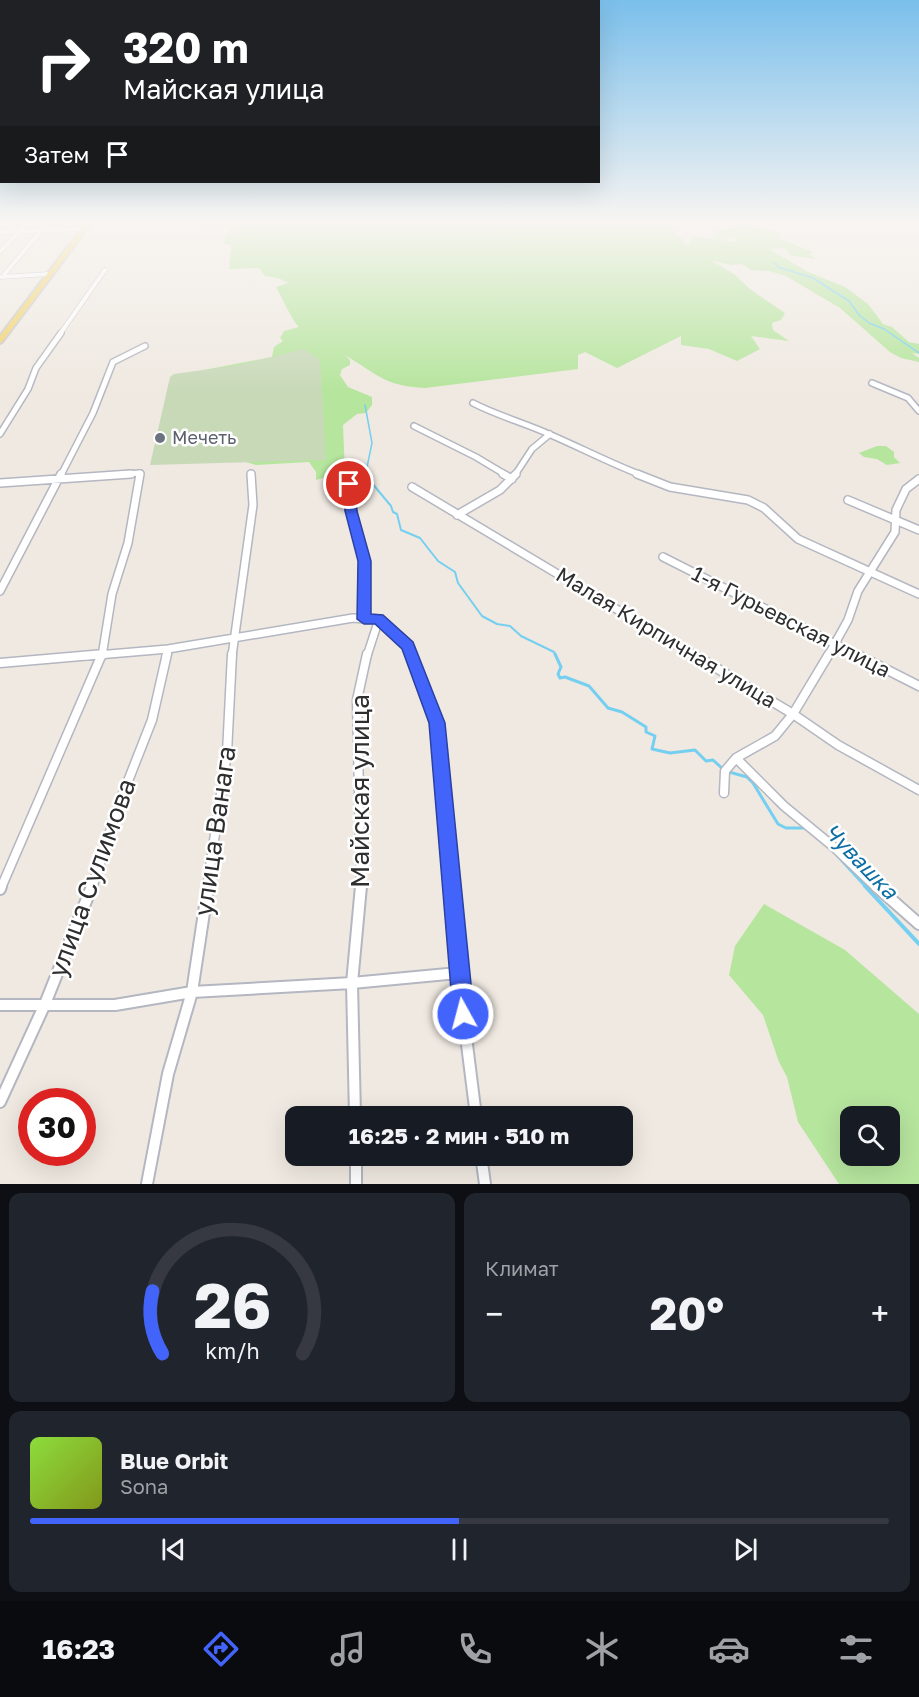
<!DOCTYPE html>
<html lang="ru">
<head>
<meta charset="utf-8">
<style>
  :root { --surface:#171b24; --page:#20242c; --text:#f1f3f6; --muted:#9ea1a6; --line:#363941; --accent:#4264fb }
  body { margin:0; font-family:"Golos Text",sans-serif; background:var(--page); color:var(--text); height:100vh; display:flex; flex-direction:column; font-size:22px; white-space:nowrap }
  * { box-sizing:border-box; margin:0 }
  p { font-size:20px; color:var(--muted) }
  .icon { flex:none; width:33px; height:33px; fill:none; stroke:currentColor; stroke-width:2; stroke-linecap:round; stroke-linejoin:round }
  .map { position:relative; height:1184px; overflow:hidden }
  .sheet { display:flex; flex-direction:column; gap:9px; padding:9px; background:#0d0f14; flex:1 }
  .sheet>* { flex:none }
  .hud { position:absolute; left:0px; top:0px; width:600px; height:183px; box-shadow:0 6px 24px #0002; background:#202124; color:#fff; overflow:hidden }
  .buttons { position:absolute; left:840px; top:1106px; display:grid; gap:12px }
  .buttons a { display:grid; place-items:center; width:60px; height:60px; border-radius:12px; background:var(--surface); box-shadow:0 6px 24px #0002; font-size:30px }
  .speed { position:absolute; left:18px; top:1088px; display:flex; gap:12px; font-size:30px; font-weight:700; text-align:center }
  .speed>* { display:grid; place-content:center; width:78px; height:78px; border-radius:50%; background:var(--surface); box-shadow:0 6px 24px #0002; line-height:1 }
  .speed .limit { border:9px solid #d22; background:#fff; color:#111 }
  .pin { position:absolute; display:grid; place-items:center; width:51px; height:51px; color:#fff; margin:-26px; border:3px solid #fff; border-radius:50%; box-shadow:0 2px 6px #0007 }
  .me { position:absolute; width:66px; margin:-33px; rotate:353deg; stroke-linejoin:round; filter:drop-shadow(0 0 4px #0008) }
  .turn { display:flex; align-items:center; gap:21px; height:126px; padding:0 24px; font-size:27px }
  .turn .icon { width:78px; height:78px; stroke-width:2.5 }
  .turn b { display:block; font-size:42px; line-height:51px }
  .then { display:flex; align-items:center; height:57px; padding:0 24px; background:#0003; gap:12px; font-size:22px }
  .big { font-size:45px; font-weight:700; line-height:1.1 }
  .sheet .widget { flex:1; display:flex; flex-direction:column; justify-content:center; gap:9px; min-width:0; padding:0 21px; border-radius:12px; background:var(--page) }
  .sheet .dial { align-items:center; gap:0 }
  .dial svg { height:156px; overflow:visible; fill:none; stroke:var(--line); stroke-width:7; stroke-linecap:round; text-anchor:middle }
  .dial text { fill:var(--text); stroke:none }
  .song { display:flex; align-items:center; gap:18px }
  .cover { width:72px; height:72px; border-radius:9px; background:linear-gradient(135deg,hsl(90 70% 55%),hsl(70 70% 35%)) }
  .played { height:6px; border-radius:3px; background:linear-gradient(90deg,var(--accent) 50%,var(--line) 50%) }
  .keys { display:flex; justify-content:space-around; direction:ltr }
  .heat { display:flex; justify-content:space-between; align-items:center; font-size:33px; direction:ltr }
  .sheet .tiles { flex:1; display:grid; gap:9px; grid-template-columns:1fr 1fr }
  .widget:last-child { grid-column:span 2 }
  .trip { position:absolute; left:285px; top:1106px; width:348px; height:60px; border-radius:12px; background:var(--surface); box-shadow:0 6px 24px #0002; font-weight:700; line-height:60px; text-align:center }
  .dock { display:flex; height:96px; justify-content:space-around; align-items:center; background:#090b0e; color:var(--muted) }
  .dock .icon { width:42px; height:42px }
  .dock .on { color:var(--accent) }
  .dock b { font-size:27px; color:var(--text) }
  .map>svg:first-child { display:block }
</style>
</head>
<body>
<div class="map">
<svg width="919" height="1184" viewBox="0 0 919 1184">
  <rect width="100%" height="100%" fill="#efe9e1"/>
  <!-- green -->
  <path fill="#b6e59e" fill-rule="evenodd" d="M198,224H668L688,246L694,236L735,242L736,237L720,240L714,237V232L731,228L734,224C746,224 768,228 780,233L781,239L813,252L809,254L816,259L788,255L790,253L784,248L769,249L808,272L845,287L868,304L883,324L892,327L909,342L919,344V354L912,353L919,358V362L901,358L890,352L840,308L786,276L769,271L751,270L742,264L731,265L710,260L734,274L751,290L785,313L781,320L772,323L773,330L789,341L751,336L760,349L737,361L709,349L681,345V336L617,368L585,352L578,355V369L425,388C385,386 378,375 345,355L350,360V365L342,369L340,375L348,387L372,397V405L366,413L357,414L343,425L345,472L316,480V472L309,462L256,465L239,460L178,375L272,357L274,347L283,341L280,338L284,331L299,327C293,322 281,296 276,287L288,283L278,278L265,276L259,268L229,269L231,245L223,244L231,226H198Z
    M877,446H886L894,452V457L900,463L887,465L877,459L864,457L859,453Z
    M764,904L845,950L919,1014V1184H839L798,1122L787,1077L779,1062L763,1015L729,975L735,946ZM850,1116H890V1155H850Z"/>
  <!-- cemetery -->
  <path fill="#c8d9b8" d="M304,349L320,360L326,460L150,465L170,377L174,374L239,365Z"/>
  <g fill="none" stroke-linecap="round" stroke-linejoin="round">
    <!-- stream-far3 -->
    <path stroke="#75cff0" stroke-width="1.5" d="M774,262L778,267L813,278L849,301L859,315L869,323L884,329L919,353
      M365,405L372,443L367,467L371,475"/>
    <!-- stream-far2 -->
    <path stroke="#75cff0" stroke-width="2" d="M370,474L371,482L391,506L393,512L397,514L401,530L420,538L438,561L455,572L458,583L482,616L497,624L510,626L521,636L554,652L556,656"/>
    <!-- stream-far1 -->
    <path stroke="#75cff0" stroke-width="3" d="M555,654L561,667L558,674L560,678L565,677L589,686L608,708L622,712L646,727V732L655,736L652,749L670,753L695,750L706,761L713,760L724,770
      M729,772L747,777L753,783L778,824L786,828H807
      M833,851L867,888"/>
    <!-- stream -->
    <path stroke="#75cff0" stroke-width="4" d="M865,886L919,944"/>
    <!-- street-far4 casing -->
    <g stroke="#b4b7c1" stroke-width="5">
      <path id="street-far4" d="M0,232L84,229
        M0,252L26,224
        M0,277L49,274
        M2,277L47,224
        M60,334L105,270"/>
    </g>
    <!-- street-far3 casing -->
    <g stroke="#b4b7c1" stroke-width="8">
      <path id="street-far3" d="M872,383L908,398L919,411
        M473,403C498,416 525,423 551,435C581,448 610,463 641,475
        M414,426L476,457L506,475
        M0,434L28,389L36,368L61,333
        M61,475L93,413L113,362L145,346
        M110,475L140,473V475
        M515,475L532,449L550,434"/>
    </g>
    <!-- street-far2 casing -->
    <g stroke="#b4b7c1" stroke-width="10">
      <path id="street-far2" d="M503,474L512,479
        M637,474L670,487L748,500L764,508L798,539L919,594
        M0,483L131,474
        M349,484L351,511L364,561V619H379L367,656
        M412,487L695,656
        M848,500L919,530
        M457,515L500,490L516,474
        M663,557L859,656
        M0,591L61,474
        M379,619L408,646L412,656
        M86,656L168,649L353,618L364,619
        M102,656L112,594L128,543L140,474
        M166,656L168,649
        M232,656L253,505L251,474
        M828,656L848,620L858,591L895,532L896,510L906,489L919,479"/>
    </g>
    <!-- street-far1 casing -->
    <g stroke="#b4b7c1" stroke-width="11">
      <path id="street-far1" d="M411,654L437,723L451,888
        M693,654L793,714L838,745L919,790
        M856,654L919,686
        M0,663L104,654
        M736,758L784,806L835,848L877,888
        M724,793L725,771L736,758L775,736L793,714L829,654
        M1,888L102,654
        M92,888L119,804L152,720L167,654
        M207,888L227,753L232,654
        M361,888L357,700L367,654"/>
    </g>
    <!-- street casing -->
    <g stroke="#b4b7c1" stroke-width="14">
      <path id="street" d="M451,886L458,973L476,1116
        M876,886L919,924
        M0,889L1,886
        M0,1005H115L192,992L352,983L458,973
        M0,1102L45,1004L92,886
        M355,1116L352,983L361,886
        M356,1155V1184
        M481,1155L485,1184
        M147,1184L168,1074L192,992L208,886"/>
    </g>
    <!-- primary casing -->
    <g stroke="#c9c9c9" stroke-width="4">
      <path id="primary" d="M85,224H91L2,342L0,343V336Z"/>
    </g>
    <!-- street-far4 -->
    <use href="#street-far4" stroke="#fff" stroke-width="4"/>
    <!-- street-far3 -->
    <use href="#street-far3" stroke="#fff" stroke-width="5"/>
    <!-- street-far2 -->
    <use href="#street-far2" stroke="#fff" stroke-width="7"/>
    <!-- street-far1 -->
    <use href="#street-far1" stroke="#fff" stroke-width="8"/>
    <!-- street -->
    <use href="#street" stroke="#fff" stroke-width="10"/>
    <!-- primary -->
    <use href="#primary" fill="#f2d163" fill-rule="evenodd"/>
  </g>
  <!-- sky -->
  <linearGradient id="sky" x2="0" y2="1"><stop stop-color="#7abfeb"/><stop offset="0.57" stop-color="#f8f5f2"/><stop offset="1" stop-color="#f8f5f2" stop-opacity="0"/></linearGradient>
  <rect width="919" height="390" fill="url(#sky)"/>
  <!-- route -->
  <path fill="#4264fb" stroke="#2b41a3" stroke-width="1.5" d="M349,480L355,484L357,511L371,561V614L383,615L413,642L445,723L474,1014L471,1021L463,1024L456,1021L453,1014L429,723L402,649L375,624H364L357,619L358,561L345,511L343,484Z"/>
  <!-- markers -->
  <circle fill="#6b7280" stroke="#fff" stroke-width="2" cx="160" cy="438" r="6"/>
  <g text-anchor="middle" stroke-width="5" stroke-linejoin="round" paint-order="stroke">
    <!-- far-worship labels -->
    <g font-size="18" fill="#5b616d" stroke="#fff" text-anchor="start">
      <text x="172" y="444">Мечеть</text>
    </g>
    <!-- street labels -->
    <g font-size="21" fill="#2e2e2e" stroke="#fff">
      <text transform="translate(791 622) rotate(27)" y="7">1-я Гурьевская улица</text>
      <text transform="translate(666 638) rotate(31)" y="7">Малая Кирпичная улица</text>
    </g>
    <!-- water labels -->
    <g font-size="22" font-style="italic" fill="#0d6fa3" stroke="#fff">
      <text transform="translate(861 861) rotate(46)" y="8">Чувашка</text>
    </g>
    <!-- near-street labels -->
    <g font-size="26" fill="#2e2e2e" stroke="#fff">
      <text transform="translate(360 791) rotate(-90)" y="9">Майская улица</text>
      <text transform="translate(215 831) rotate(-82)" y="9">улица Ванага</text>
      <text transform="translate(92 878) rotate(-70)" y="9">улица Сулимова</text>
    </g>
  </g>
</svg>
<div class="buttons">
<a><svg class="icon" aria-label="search" viewBox="0 0 24 24"><circle cx="10" cy="10" r="6"/><path d="M15 15l6 6"/></svg></a>
</div>
<div class="speed"><div class="limit">30</div></div>
<div class="pin" style="left:349px;top:484px;background:#d93025"><svg class="icon" aria-label="arrive" viewBox="0 0 24 24"><path d="M6 21V4h12l-3 4 3 4H6"/></svg></div>
<svg class="me" style="left:463px;top:1014px" viewBox="-20 -20 40 40"><circle r="17" fill="#4264fb" stroke="#fff" stroke-width="3"/><path d="M0-11L8 9 0 5-8 9z" fill="#fff"/></svg>
<div class="trip">16:25 · 2 мин · 510 m</div>
<div class="hud">
<div class="turn"><svg class="icon" aria-label="right" viewBox="0 0 24 24"><path d="M7 20v-9h11M14 6l5 5-5 5"/></svg><div><b>320 m</b>Майская улица</div></div>
<div class="then">Затем<svg class="icon" aria-label="arrive" viewBox="0 0 24 24"><path d="M6 21V4h12l-3 4 3 4H6"/></svg></div>
</div>
</div>
<section class="sheet">
<div class="tiles">
<div class="widget dial"><svg viewBox="0 0 100 80">
<path d="M14 69A42 42 0 1 1 86 69"/>
<path d="M14 69A42 42 0 0 1 9 37" stroke="#4264fb"/>
<text x="50" y="56" font-size="32" font-weight="700">26</text>
<text x="50" y="72" font-size="11">km/h</text>
</svg></div>
<div class="widget"><p>Климат</p>
<div class="heat"><a>−</a><b class="big">20°</b><a>+</a></div>
</div>
<div class="widget">
<div class="song"><i class="cover"></i><div><b>Blue Orbit</b><p>Sona</p></div></div>
<div class="played"></div>
<div class="keys"><svg class="icon" aria-label="previous" viewBox="0 0 24 24"><path d="M18 5L8 12l10 7zM5 5v14"/></svg><svg class="icon" aria-label="pause" viewBox="0 0 24 24"><path d="M8 5v14M16 5v14"/></svg><svg class="icon" aria-label="next" viewBox="0 0 24 24"><path d="M6 5l10 7-10 7zM19 5v14"/></svg></div>
</div>
</div>
</section>
<nav class="dock">
<b>16:23</b>
<svg class="icon on" aria-label="directions" viewBox="0 0 24 24"><path d="M12 3l9 9-9 9-9-9zM9 14v-3h6M13 9l2 2-2 2"/></svg>
<svg class="icon" aria-label="music" viewBox="0 0 24 24"><path d="M9 18V5l10-2v13"/><circle cx="6" cy="18" r="3"/><circle cx="16" cy="16" r="3"/></svg>
<svg class="icon" aria-label="phone" viewBox="0 0 24 24"><path d="M5 4h4l2 5-3 2q2 4 5 5l2-3 5 2v4C11 20 4 13 5 4z"/></svg>
<svg class="icon" aria-label="climate" viewBox="0 0 24 24"><path d="M12 3v18M4 7l16 10M4 17L20 7"/></svg>
<svg class="icon" aria-label="car" viewBox="0 0 24 24"><path d="M5 17H2v-5l4-1 3-4h7l3 4 3 1v5h-3M9 17h6M6 11h13"/><circle cx="7" cy="17" r="2"/><circle cx="17" cy="17" r="2"/></svg>
<svg class="icon" aria-label="filters" viewBox="0 0 24 24"><path d="M4 7h16M4 17h16"/><circle cx="9" cy="7" r="2"/><circle cx="15" cy="17" r="2"/></svg>
</nav>
</body>
</html>
